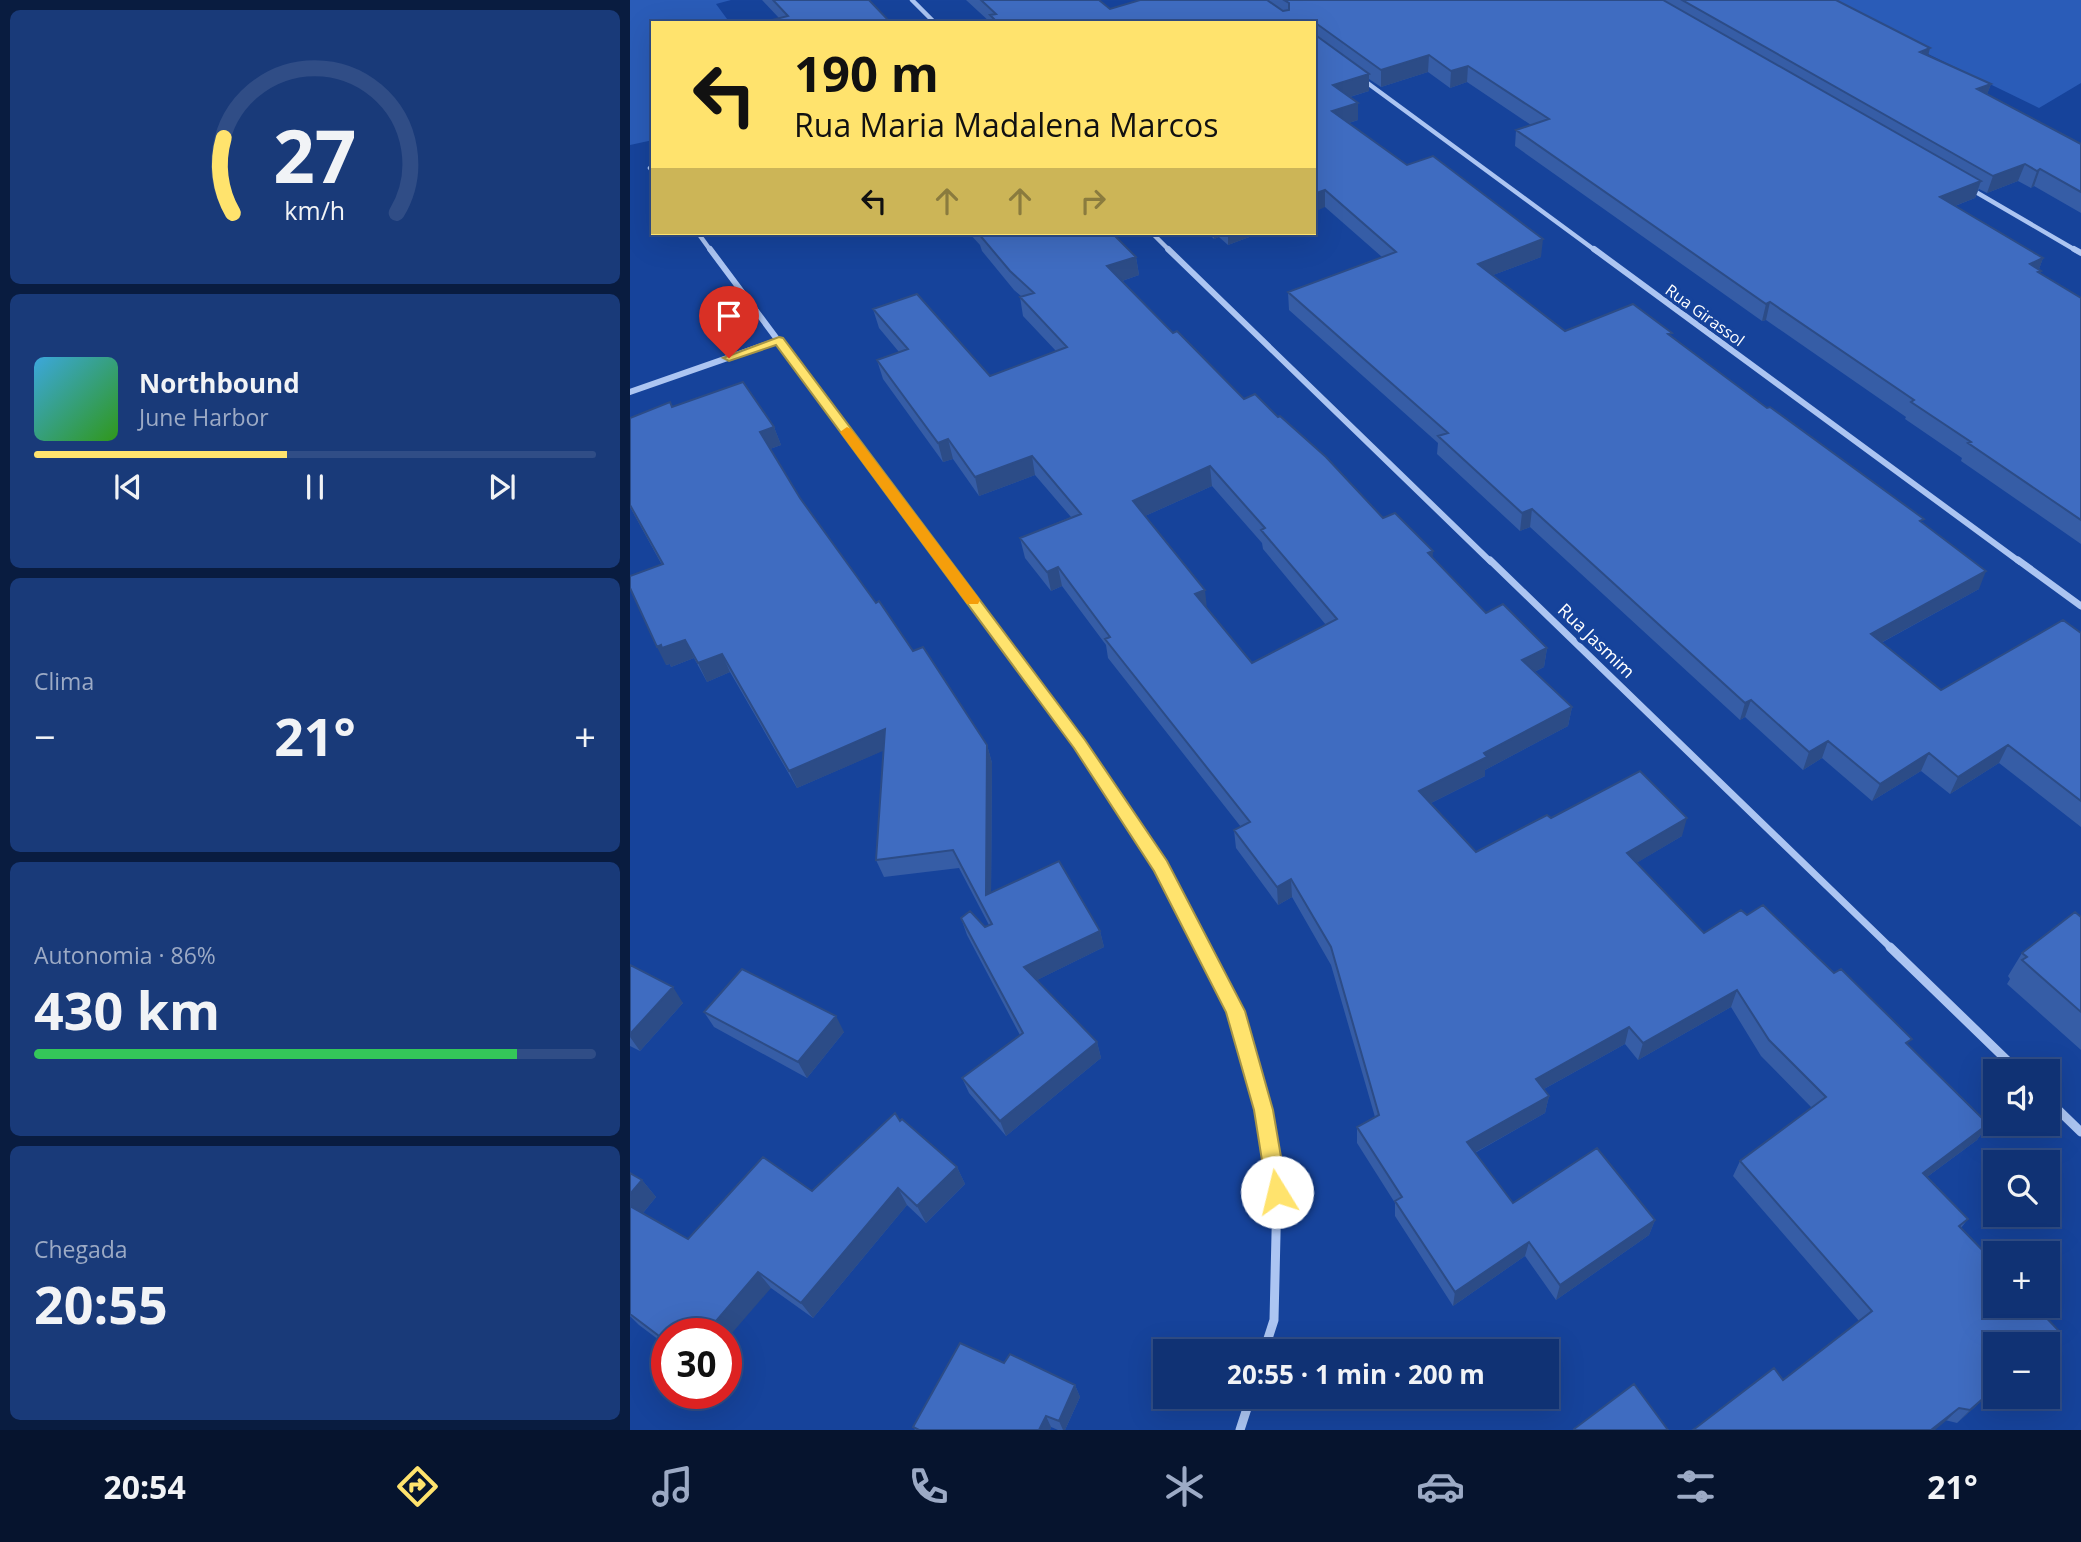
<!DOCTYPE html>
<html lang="pt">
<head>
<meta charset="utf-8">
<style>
  :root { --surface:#103274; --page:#193a79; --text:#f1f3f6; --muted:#9caac5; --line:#304d86; --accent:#ffe36d }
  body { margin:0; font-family:"Open Sans",sans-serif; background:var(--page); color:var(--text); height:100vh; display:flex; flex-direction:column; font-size:26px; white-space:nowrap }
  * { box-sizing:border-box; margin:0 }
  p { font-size:23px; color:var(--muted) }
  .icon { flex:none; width:38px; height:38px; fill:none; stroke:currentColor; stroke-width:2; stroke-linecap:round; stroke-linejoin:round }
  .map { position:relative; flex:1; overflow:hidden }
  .side { display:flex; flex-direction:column; gap:10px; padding:10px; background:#091c40; width:630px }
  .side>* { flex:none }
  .guide { position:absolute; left:21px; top:21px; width:665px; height:214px; border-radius:0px; box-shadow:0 7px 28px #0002,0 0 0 2px var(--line); background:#ffe36d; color:#111; overflow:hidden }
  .fabs { position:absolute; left:1353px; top:1059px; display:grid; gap:14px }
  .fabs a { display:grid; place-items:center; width:77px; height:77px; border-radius:0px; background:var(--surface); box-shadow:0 7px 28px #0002,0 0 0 2px var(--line); font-size:35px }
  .speed { position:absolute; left:21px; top:1318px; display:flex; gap:14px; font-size:35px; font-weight:700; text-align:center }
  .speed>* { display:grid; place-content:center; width:91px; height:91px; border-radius:50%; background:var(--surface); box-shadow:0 7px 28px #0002,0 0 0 2px var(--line); line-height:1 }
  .speed .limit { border:10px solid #d22; background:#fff; color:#111 }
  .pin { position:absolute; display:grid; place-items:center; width:60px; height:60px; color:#fff; margin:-72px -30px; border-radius:50% 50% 50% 0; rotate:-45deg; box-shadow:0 0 7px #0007 }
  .pin .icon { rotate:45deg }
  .me { position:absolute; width:77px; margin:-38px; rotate:351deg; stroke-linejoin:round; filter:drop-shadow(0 0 5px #0008) }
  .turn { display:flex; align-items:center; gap:24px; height:147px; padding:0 28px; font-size:32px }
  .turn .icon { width:91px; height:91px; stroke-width:2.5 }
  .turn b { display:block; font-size:49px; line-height:60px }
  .lanes { display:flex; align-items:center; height:66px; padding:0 28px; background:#0003; justify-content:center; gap:35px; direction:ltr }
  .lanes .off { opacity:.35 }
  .big { font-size:52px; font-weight:700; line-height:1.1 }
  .side .card { flex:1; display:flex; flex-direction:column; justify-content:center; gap:10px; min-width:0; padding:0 24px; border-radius:10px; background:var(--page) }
  .side .dial { align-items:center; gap:0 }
  .dial svg { height:182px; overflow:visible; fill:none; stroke:var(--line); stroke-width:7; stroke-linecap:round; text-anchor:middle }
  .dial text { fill:var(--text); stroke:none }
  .song { display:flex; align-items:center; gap:21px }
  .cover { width:84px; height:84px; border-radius:10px; background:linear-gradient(135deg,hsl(200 70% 55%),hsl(110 70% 35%)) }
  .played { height:7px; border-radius:4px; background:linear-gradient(90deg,var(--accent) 45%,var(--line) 45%) }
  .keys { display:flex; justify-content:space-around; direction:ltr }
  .heat { display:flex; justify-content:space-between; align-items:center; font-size:38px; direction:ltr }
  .charge { height:10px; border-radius:5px; background:linear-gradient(90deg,#34c759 86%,var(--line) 0) }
  .trip { position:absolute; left:523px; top:1339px; width:406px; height:70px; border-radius:0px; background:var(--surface); box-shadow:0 7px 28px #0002,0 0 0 2px var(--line); font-weight:700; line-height:70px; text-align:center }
  .tab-bar { display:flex; height:112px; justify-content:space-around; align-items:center; background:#06142e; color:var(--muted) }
  .tab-bar .icon { width:49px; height:49px }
  .tab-bar .current { color:var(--accent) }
  .tab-bar b { font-size:32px; color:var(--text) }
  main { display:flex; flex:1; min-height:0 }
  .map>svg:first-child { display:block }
</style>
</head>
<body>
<main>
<section class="side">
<div class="card dial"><svg viewBox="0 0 100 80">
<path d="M14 69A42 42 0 1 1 86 69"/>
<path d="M14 69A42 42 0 0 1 10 36" stroke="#ffe36d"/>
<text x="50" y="56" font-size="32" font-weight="700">27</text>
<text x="50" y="72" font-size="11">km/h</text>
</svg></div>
<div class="card">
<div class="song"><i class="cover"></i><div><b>Northbound</b><p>June Harbor</p></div></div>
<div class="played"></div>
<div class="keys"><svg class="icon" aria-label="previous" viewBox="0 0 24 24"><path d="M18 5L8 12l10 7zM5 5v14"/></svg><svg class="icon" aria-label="pause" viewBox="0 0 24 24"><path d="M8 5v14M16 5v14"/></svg><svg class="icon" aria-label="next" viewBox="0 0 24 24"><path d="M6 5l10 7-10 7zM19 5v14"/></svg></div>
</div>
<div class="card"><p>Clima</p>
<div class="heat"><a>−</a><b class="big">21°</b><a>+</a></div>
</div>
<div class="card"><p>Autonomia · 86%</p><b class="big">430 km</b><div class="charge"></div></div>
<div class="card"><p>Chegada</p><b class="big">20:55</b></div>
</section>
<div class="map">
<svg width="1451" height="1430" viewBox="0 0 1451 1430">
  <rect width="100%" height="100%" fill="#16439b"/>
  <!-- green -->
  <path fill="#2a5cb8" d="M0,0H101L86,4L100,23H23V140L0,145Z
    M1187,0H1451V83L1409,108Z"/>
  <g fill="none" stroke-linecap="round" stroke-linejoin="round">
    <!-- street-far3 -->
    <path stroke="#acc5f2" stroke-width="4.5" d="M282,0L305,23
      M732,79L966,251
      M20,168L23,172
      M1339,188L1447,251
      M68,233L81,251
      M522,233L540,251"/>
    <!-- street-far2 -->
    <path stroke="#acc5f2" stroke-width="6" d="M80,249L313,562
      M538,249L861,562
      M964,249L1390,562
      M1444,249L1451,253
      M0,392L149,340"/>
    <!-- street-far1 -->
    <path stroke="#acc5f2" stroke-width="7" d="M312,560L449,744L531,866L573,949
      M860,560L1262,949
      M1388,560L1451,606"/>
    <!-- street -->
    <path stroke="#acc5f2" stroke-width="9" d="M572,947L605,1011L633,1110L647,1192L644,1320L634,1351
      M1260,947L1388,1071
      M1418,1100L1451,1132
      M610,1430L621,1396"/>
  </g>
  <!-- wall -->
  <path fill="#365da6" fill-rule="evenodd" d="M132,0H239L149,18Z
    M336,0H469L480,9L510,0H1206L1298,56L1361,84L1357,94L1451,144V213L1404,186L1401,188L1388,181L1357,193L1349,189L1345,198L1325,206L1413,258L1409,269L1411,271L1410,274L1451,298V544L1331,461L1332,458L1275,419L1276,417L1136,320L1132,321L885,146L886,130L901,125L837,82L820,88L798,72L751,87L739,79V91L720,97L728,120L719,123L777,165L911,257L863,275L935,331L1041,336L1292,523L1349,589L1251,643L1311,690L1451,633V827L1369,763L1320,794L1291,771L1242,801L1192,758L1173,770L1115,717L1110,720L900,527L890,531L807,454L808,443L659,310L658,292L752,257L695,207L684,23H361Z
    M339,233H482L506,257L509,275L492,281L543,333L614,399L753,518L803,559L856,613L917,648L914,667L904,672L942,707L938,726L855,770V776L801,803L846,852L921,818L1052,836L1006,863L1074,933L1278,1045L1358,1124L1347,1140L1297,1177L1338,1219L1331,1228L1365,1389L1327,1423L1153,1380L1229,1321L1103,1176L1110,1161L1182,1108L1131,1056L1101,1007L1008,1060L995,1044L914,1089L919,1096L915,1113L845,1153L883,1203L1025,1220L1019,1235L926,1300L895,1256L823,1306L765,1216V1203L727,1143V1127L745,1117L701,965L662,897L648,905L606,848L604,830L611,827L478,658L476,645L432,586L421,591L395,558L390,538L441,517L405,475L349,496L323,459L313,462L253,379L247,360L269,352L249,328L243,309L360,376L426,351L393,316L390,297L391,296L384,290L352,251L350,245ZM582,486L632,543L633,549L696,625L622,663L577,608L515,516Z
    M578,233H630L598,245L589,237L584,239Z
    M42,407L144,427L151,445L140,449L170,498L246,603L357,745L362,763L361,892L470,931L474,947L407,980L467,1042L471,1058L376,1136L339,1093L332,1078L390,1035L337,935L331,918L355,927L359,925L329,868L254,877L246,860L254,750L167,788L100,672L77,682L64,658L41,667L40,664L36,665L32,565L0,507V418Z
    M1451,917V1050L1377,984L1380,979L1378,976L1392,953Z
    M0,965L53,1003L10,1051L0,1046Z
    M74,1012L214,1032L177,1078L84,1027Z
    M270,1121L327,1167L335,1184L296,1223L277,1205L183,1318L141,1288L37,1334V1346L9,1325L0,1316V1173L12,1180L26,1197L13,1213L58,1239L182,1191Z
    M374,1363L445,1385L450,1397L435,1430H428L421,1427L420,1430H285L283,1427Z"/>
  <!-- shaded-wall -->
  <path fill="#2c4c87" d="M687,24V40L684,41V25Z
    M1300,48L1296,65L1290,52Z
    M799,55L798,72L751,87V70Z
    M838,66L837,82L820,88L821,71Z
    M739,74V91L703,102V85Z
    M1361,84L1355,100L1347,89Z
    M728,103V120L703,128L702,111Z
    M1395,164L1388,181L1357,193L1363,176Z
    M1410,169L1404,186L1401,188L1407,171Z
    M1351,181L1345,198L1304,214L1310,197Z
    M695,190V207L684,212V194Z
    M584,233H589V237L584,239Z
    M598,233H630L598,245Z
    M913,239L911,257L847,281L848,264Z
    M506,257L509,275L480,285L477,266Z
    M1413,258L1408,272L1411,271L1405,288L1400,264Z
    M1140,302L1136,320L1132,321L1136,304Z
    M144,427L151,445L137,450L130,432Z
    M318,439L323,459L313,462L308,443Z
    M402,456L405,475L349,496L345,477Z
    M580,466L582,486L506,520L503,501Z
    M902,509L900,527L890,531L892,513Z
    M803,551L802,570L798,553Z
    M428,567L432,586L421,591L417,572Z
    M1356,571L1349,589L1234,652L1241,634Z
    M575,590L577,609L565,594Z
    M55,640L64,658L41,667L40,664L36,665L27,647Z
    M917,648L914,667L890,679L892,660Z
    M92,654L100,672L77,682L68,663Z
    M1121,700L1115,717L1110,720L1115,703Z
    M942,707L938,726L855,770V776L789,809V791L854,753Z
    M255,729L262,747L167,788L159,771Z
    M1198,741L1192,758L1173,770L1179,752Z
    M357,745L362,763L361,912L356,895Z
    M1378,745L1369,763L1320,794L1328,777Z
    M1299,753L1291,771L1242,801L1250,784Z
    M1057,818L1052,836L993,871L997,853Z
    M661,879L662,897L648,905L647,887Z
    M470,931L474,947L399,984L394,967Z
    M43,987L53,1003L10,1051L0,1037V1034Z
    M1107,990L1101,1007L1008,1060L1013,1043Z
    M206,1016L214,1032L177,1078L168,1062Z
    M999,1027L995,1044L903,1095L906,1079Z
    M467,1042L471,1058L376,1136L370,1121Z
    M919,1096L915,1113L835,1158L837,1142Z
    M1358,1124L1347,1140L1282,1188L1293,1173Z
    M327,1167L335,1184L296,1223L287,1206Z
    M12,1180L26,1197L8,1219L0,1210V1194Z
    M268,1188L277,1205L183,1318L171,1303Z
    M1025,1220L1019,1235L926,1300L930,1285Z
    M899,1242L895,1256L823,1306L825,1292Z
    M128,1272L141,1288L96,1340V1334H75Z
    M445,1385L450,1397L435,1430H433L429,1421Z
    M1365,1388V1389L1327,1423L1340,1410Z
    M1329,1408L1317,1420L1305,1430H1301Z
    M416,1416L421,1427L420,1430H409Z"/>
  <!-- building -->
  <path fill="#3f6cc1" stroke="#2c4c87" stroke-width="2" fill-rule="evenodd" d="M143,0H239L261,23H130L158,16Z
    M351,0H469L480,9L510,0H637L653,11L659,10V3L654,0H1033L1351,181L1310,197L1413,258L1400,264L1411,271L1408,272L1451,298V520L1338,443L1341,442L1281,402L1284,400L1140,302L1136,304L886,130L919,119L838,66L821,71L799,55L751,70L687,24L684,25V23H368L360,15L366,14Z
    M1052,0H1206L1300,48L1290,52L1361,84L1347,89L1451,144V192L1410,169L1407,171L1395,164L1363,176Z
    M684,34L739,74L703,85L728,103L702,111L777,165L803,156L913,239L848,264L935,331L1003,304L1042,333L1038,334L1137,408L1140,407L1294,519L1290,521L1356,571L1241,634L1311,690L1433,620L1451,633V801L1378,745L1328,777L1299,753L1250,784L1198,741L1179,752L1121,700L1115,703L902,509L892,513L808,436L818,433L658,292L766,252L695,190L684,194Z
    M348,233H482L506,257L477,266L543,333L547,331L614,399L625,394L648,417L650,416L696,457L753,518L765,513L803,551L798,553L856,613L873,604L917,648L892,660L942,707L854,753L857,757L789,791L846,852L917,815L921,818L1010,771L1057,818L997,853L1074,933L1111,910L1117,915L1133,905L1204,973L1211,969L1282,1039L1276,1043L1358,1124L1293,1173L1338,1219L1329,1226L1365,1263V1306H1405L1429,1331L1414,1344H1365V1388L1340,1410L1329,1408L1301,1430H1063L1144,1368L1153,1380L1242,1311L1110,1161L1196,1097L1139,1040L1107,990L1013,1043L999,1027L906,1079L919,1096L837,1142L883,1203L967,1148L1025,1220L930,1285L899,1242L825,1292L765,1201L772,1197L727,1127L749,1115L701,947L661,879L647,887L604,830L620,822L475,639L480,637L428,567L417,572L390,538L451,514L402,456L345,477L318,439L308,443L247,360L278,349L243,309L287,294L360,376L437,347L390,297L404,293L380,271ZM580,466L635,528L631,530L707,619L622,663L565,594L575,590L503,501Z
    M113,382L144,427L130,432L170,498L246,603L249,601L283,651L293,647L357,745L356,895L429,861L470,931L394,967L467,1042L370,1121L332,1078L393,1033L331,918L340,911L355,927L362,924L323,850L246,860L255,729L159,771L92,654L68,663L55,640L32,648L31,645L27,647L0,588V576L33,564L0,505V418L40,402L42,407Z
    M1445,912L1451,917V1012L1392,960L1397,957L1392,953Z
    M0,965L43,987L0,1034Z
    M112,969L206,1016L168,1062L74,1012Z
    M265,1113L270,1121L272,1119L327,1167L287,1206L268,1188L171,1303L128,1272L75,1334H37V1342L0,1314V1206L58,1239L133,1157L182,1191Z
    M0,1173L12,1180L0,1194Z
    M330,1343L374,1363L380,1354L445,1385L429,1421L416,1416L409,1430H289L283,1427Z
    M1004,1384L1038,1430H945L944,1429Z"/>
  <!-- route -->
  <path fill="#ffe36d" stroke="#a69447" stroke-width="2" d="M149,337L153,338L455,740L537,861L615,1011L643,1110L657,1192L654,1199L647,1202L640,1199L637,1192L624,1110L596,1012L524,871L444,748L146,345L99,361L93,358Z"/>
  <!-- slow -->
  <path fill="#f59e0b" d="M217,427L221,429L348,597L350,600L348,604H337L212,435L210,432Z"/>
  <g text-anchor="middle" stroke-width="7" stroke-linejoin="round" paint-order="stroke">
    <!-- far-street labels -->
    <g font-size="16" fill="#fff" stroke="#16439b">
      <text transform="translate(1075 315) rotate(36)" y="6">Rua Girassol</text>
    </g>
    <!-- street labels -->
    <g font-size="18" fill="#fff" stroke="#16439b">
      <text transform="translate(966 641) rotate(44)" y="6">Rua Jasmim</text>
    </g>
  </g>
</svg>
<div class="fabs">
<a><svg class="icon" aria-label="sound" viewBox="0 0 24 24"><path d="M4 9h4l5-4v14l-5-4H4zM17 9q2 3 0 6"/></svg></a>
<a><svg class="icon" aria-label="search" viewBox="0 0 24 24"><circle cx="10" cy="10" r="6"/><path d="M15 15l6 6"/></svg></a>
<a>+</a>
<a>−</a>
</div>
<div class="speed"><div class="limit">30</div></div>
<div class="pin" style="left:99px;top:358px;background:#d93025"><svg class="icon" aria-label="arrive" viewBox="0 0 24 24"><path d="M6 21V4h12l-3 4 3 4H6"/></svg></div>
<svg class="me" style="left:647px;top:1192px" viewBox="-20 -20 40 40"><circle r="19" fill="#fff"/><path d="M0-13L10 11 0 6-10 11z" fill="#ffe36d"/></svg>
<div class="trip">20:55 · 1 min · 200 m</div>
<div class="guide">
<div class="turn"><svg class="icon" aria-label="left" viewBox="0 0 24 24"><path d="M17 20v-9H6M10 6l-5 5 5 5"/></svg><div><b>190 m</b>Rua Maria Madalena Marcos</div></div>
<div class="lanes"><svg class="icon" aria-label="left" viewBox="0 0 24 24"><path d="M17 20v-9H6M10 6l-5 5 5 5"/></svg><svg class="icon off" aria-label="ahead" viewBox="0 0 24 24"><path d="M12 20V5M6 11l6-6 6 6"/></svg><svg class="icon off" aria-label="ahead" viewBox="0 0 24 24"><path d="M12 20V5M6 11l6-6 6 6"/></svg><svg class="icon off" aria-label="right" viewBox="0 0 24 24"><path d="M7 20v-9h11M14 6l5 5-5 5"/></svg></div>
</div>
</div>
</main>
<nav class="tab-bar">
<b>20:54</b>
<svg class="icon current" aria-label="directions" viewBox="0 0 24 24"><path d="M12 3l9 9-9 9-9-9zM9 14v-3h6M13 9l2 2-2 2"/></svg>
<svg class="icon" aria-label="music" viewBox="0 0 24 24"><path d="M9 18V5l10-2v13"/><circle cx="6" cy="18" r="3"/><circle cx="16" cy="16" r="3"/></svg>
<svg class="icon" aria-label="phone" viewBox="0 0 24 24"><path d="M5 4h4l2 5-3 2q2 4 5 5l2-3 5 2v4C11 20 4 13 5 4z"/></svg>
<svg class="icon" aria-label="climate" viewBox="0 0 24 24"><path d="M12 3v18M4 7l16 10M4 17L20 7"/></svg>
<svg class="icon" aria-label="car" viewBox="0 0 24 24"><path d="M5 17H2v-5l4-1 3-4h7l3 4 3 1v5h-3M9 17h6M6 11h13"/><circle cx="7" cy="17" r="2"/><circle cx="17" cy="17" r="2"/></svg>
<svg class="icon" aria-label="filters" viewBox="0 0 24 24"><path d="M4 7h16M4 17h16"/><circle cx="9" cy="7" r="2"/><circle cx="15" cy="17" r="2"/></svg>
<b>21°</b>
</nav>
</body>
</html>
